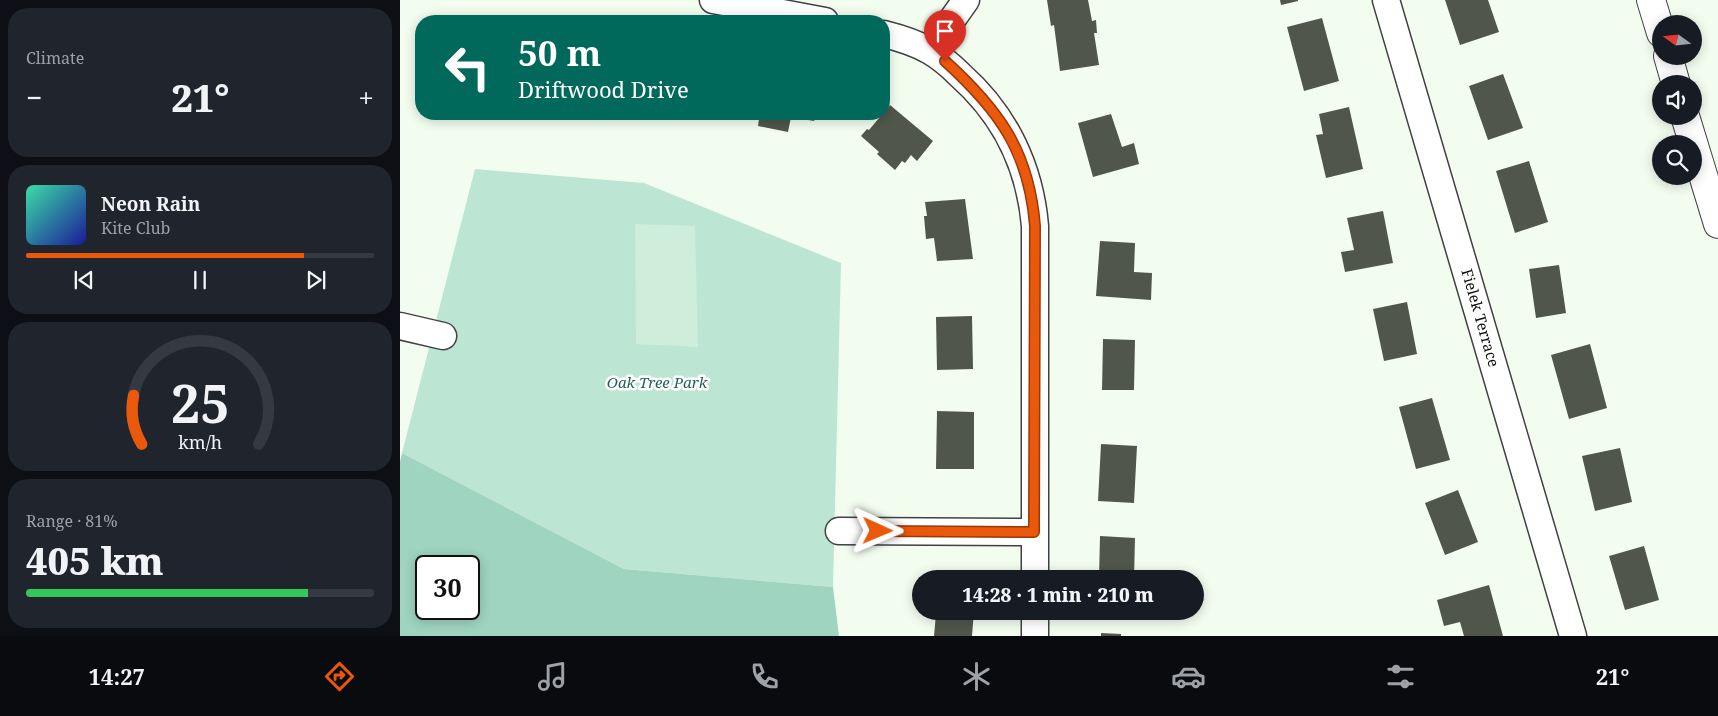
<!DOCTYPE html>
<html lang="en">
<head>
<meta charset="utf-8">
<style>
  :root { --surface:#171b24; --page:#20242c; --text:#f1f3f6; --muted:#9ea1a6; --line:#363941; --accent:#ea580c }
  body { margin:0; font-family:"Noto Serif",serif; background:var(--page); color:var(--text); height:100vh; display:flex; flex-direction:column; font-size:19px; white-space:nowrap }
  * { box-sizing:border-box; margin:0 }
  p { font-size:16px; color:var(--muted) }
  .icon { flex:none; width:28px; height:28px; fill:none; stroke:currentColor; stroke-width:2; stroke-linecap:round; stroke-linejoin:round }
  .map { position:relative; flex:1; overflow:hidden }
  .panel { display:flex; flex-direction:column; gap:8px; padding:8px; background:#0d0f14; width:400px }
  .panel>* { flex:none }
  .guide { position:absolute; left:15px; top:15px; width:475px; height:105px; border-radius:20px; box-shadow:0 2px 12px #0003; background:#00695c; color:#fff; overflow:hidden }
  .needle { width:32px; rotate:285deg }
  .fabs { position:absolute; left:1252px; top:15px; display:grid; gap:10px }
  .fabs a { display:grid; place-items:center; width:50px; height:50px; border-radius:50%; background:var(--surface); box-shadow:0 2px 12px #0003; font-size:25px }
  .speed { position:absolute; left:15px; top:555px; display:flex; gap:10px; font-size:25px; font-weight:700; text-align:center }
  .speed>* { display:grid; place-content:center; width:65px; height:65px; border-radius:50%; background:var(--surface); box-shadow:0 2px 12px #0003; line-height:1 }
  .speed .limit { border:2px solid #111; border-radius:8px; background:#fff; color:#111 }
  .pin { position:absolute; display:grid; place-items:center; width:42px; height:42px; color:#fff; margin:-51px -21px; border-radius:50% 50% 50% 0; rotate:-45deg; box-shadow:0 0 5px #0007 }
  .pin .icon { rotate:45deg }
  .me { position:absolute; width:55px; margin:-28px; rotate:91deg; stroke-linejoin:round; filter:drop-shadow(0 0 4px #0008) }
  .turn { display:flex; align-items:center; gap:18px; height:105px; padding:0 20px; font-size:22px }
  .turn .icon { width:65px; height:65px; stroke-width:2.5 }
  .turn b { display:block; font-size:35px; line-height:42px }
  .big { font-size:38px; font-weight:800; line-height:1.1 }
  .panel .widget { flex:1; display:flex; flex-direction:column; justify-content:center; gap:8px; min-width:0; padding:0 18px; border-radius:20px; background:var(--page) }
  .panel .dial { align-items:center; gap:0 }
  .dial svg { height:130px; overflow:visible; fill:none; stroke:var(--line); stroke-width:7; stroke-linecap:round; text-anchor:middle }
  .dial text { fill:var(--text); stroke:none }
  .song { display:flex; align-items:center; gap:15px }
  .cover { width:60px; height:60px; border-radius:8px; background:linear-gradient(135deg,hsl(160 70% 55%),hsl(240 70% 35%)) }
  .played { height:5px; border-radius:2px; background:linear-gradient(90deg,var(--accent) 80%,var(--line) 80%) }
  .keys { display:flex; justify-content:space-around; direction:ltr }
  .heat { display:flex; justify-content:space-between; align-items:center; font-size:28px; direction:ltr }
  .charge { height:8px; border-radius:4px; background:linear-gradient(90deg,#34c759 81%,var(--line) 0) }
  .trip { position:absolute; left:512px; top:570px; width:292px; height:50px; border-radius:25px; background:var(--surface); box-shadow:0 2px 12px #0003; font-weight:800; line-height:50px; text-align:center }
  .dock { display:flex; height:80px; justify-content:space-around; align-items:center; background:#090b0e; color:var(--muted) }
  .dock .icon { width:35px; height:35px }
  .dock .selected { color:var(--accent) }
  .dock b { font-size:22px; color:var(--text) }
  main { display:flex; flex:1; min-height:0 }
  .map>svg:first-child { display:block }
</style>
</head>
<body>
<main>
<section class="panel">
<div class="widget"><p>Climate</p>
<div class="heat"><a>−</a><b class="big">21°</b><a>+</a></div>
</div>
<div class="widget">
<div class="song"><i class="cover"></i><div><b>Neon Rain</b><p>Kite Club</p></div></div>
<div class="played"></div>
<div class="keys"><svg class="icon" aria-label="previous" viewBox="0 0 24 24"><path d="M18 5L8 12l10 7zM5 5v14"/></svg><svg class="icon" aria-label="pause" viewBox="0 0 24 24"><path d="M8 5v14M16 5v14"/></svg><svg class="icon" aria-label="next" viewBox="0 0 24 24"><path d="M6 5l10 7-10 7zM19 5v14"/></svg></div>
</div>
<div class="widget dial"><svg viewBox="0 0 100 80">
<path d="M14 69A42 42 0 1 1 86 69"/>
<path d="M14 69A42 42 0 0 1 9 39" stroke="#ea580c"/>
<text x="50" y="56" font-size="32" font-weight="700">25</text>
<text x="50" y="72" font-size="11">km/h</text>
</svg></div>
<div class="widget"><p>Range · 81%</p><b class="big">405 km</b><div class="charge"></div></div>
</section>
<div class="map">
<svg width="1318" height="636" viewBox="0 0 1318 636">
  <rect width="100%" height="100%" fill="#f2fdf0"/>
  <!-- green -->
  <path fill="#bde5d3" d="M75,169L244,183L441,263L433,587L224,569L2,453Z"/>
  <!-- forest -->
  <path fill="#9ed4c0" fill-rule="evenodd" d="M2,453L224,569L433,587L439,636H0V462ZM26,566H69V609H26Z"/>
  <!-- pitch -->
  <path fill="#ceeddb" d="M235,224L295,226L298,347L236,344Z"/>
  <!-- building -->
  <path fill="#51564b" d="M647,0H688L692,21L696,20L697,33H694L699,65L660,71L654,25L651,26Z
    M880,0H898V1L881,5Z
    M1045,0H1088L1099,32L1060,45Z
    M922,18L939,81L904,91L887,27Z
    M1103,74L1123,128L1088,140L1069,86Z
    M490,105L533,141L517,161L511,155L505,163L502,161L495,170L477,154L479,152L461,136L467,129L469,130Z
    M949,107L963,169L926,178L916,135L923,134L919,114Z
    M357,114H416L414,121L391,117L388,132L358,126L359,119H356Z
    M711,114L722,147L734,143L739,164L693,177L678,123Z
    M1129,161L1148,222L1115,233L1096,171Z
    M565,199L573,259L537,261L534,238L526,239L524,216H527L525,202Z
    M983,211L993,263L945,272L941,252L954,250L947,218Z
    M700,241L735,243L734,272L752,273L751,300L696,296Z
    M1159,265L1166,313L1136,318L1129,269Z
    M1007,302L1017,354L984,361L973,309Z
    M572,316L573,369L537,370L536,317Z
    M703,339L735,340L734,390H702Z
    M1190,344L1207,408L1169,419L1151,355Z
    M1032,398L1050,460L1016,469L999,407Z
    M537,411L574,412V469H536Z
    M701,444L737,446L734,503L698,501Z
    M1220,448L1232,502L1195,511L1182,456Z
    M1058,490L1078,542L1045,555L1025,503Z
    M700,536L735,538L734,579H699Z
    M1244,546L1259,600L1225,610L1209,556Z
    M1089,585L1103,636H1064L1060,622L1044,626L1037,600Z
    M542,611H574L572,636H534L536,614H542Z
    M701,633L721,634V636H701Z"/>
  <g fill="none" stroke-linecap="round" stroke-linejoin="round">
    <!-- minor casing -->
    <g stroke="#414141" stroke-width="29">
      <path id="minor" d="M313,0L425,21
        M986,0L1173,636
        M484,34C500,38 516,43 530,51C542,58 551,66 560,75C605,115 630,167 635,226V579
        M530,51L566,0
        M0,326L43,336
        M439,531L634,532
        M635,611V636"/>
    </g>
    <!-- tertiary casing -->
    <g stroke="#414141" stroke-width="30">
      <path id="tertiary" d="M1251,0L1261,33
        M1268,56L1276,84
        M1285,116L1318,224"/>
    </g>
    <!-- minor -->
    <use href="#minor" stroke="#fff" stroke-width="26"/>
    <!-- tertiary -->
    <use href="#tertiary" stroke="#fff" stroke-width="28"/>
  </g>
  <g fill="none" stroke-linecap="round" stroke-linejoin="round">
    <!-- route casing -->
    <g stroke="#983908" stroke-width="12">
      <path id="route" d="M478,531L634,532L635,226C629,151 599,110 545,61"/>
    </g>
    <!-- route -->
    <use href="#route" stroke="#ea580c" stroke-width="9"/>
  </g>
  <g text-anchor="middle" stroke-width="5" stroke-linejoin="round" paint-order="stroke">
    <!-- street labels -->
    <g font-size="15" fill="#0e0e0e" stroke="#fff">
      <text transform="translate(1080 318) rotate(74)" y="5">Fielek Terrace</text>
    </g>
    <!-- park labels -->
    <g font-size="15" font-style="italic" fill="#245f57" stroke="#fff">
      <text x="257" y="388">Oak Tree Park</text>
    </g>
  </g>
</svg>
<div class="fabs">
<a><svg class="needle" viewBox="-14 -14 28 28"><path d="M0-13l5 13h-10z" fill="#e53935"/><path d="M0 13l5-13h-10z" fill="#9ea1a6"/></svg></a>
<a><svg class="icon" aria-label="sound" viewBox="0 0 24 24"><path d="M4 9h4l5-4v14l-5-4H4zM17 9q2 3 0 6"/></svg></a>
<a><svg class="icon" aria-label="search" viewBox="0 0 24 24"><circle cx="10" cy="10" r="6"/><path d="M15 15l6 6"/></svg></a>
</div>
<div class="speed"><div class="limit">30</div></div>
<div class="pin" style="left:545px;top:61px;background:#d93025"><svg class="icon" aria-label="arrive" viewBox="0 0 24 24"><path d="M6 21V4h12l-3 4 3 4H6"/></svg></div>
<svg class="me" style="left:478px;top:531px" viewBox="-20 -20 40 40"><path d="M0-17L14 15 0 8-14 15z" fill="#ea580c" stroke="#fff" stroke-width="4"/></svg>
<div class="trip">14:28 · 1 min · 210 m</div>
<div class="guide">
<div class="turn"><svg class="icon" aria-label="left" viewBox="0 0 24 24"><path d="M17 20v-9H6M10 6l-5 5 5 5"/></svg><div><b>50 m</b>Driftwood Drive</div></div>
</div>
</div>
</main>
<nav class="dock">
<b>14:27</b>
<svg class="icon selected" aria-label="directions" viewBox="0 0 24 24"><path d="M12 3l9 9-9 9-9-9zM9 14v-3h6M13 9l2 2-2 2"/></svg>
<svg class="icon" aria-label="music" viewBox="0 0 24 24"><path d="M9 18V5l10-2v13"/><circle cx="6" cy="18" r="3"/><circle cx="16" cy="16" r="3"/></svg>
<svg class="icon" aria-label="phone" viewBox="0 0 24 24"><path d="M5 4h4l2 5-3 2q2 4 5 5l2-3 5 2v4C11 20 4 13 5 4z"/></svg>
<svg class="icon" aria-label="climate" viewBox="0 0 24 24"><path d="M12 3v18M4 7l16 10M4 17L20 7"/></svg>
<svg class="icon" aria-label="car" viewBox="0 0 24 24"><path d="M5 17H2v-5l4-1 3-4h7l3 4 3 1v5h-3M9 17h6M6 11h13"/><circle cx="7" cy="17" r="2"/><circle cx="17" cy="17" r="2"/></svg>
<svg class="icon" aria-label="filters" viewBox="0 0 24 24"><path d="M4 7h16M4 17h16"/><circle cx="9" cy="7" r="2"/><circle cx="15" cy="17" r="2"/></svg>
<b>21°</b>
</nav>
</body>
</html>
